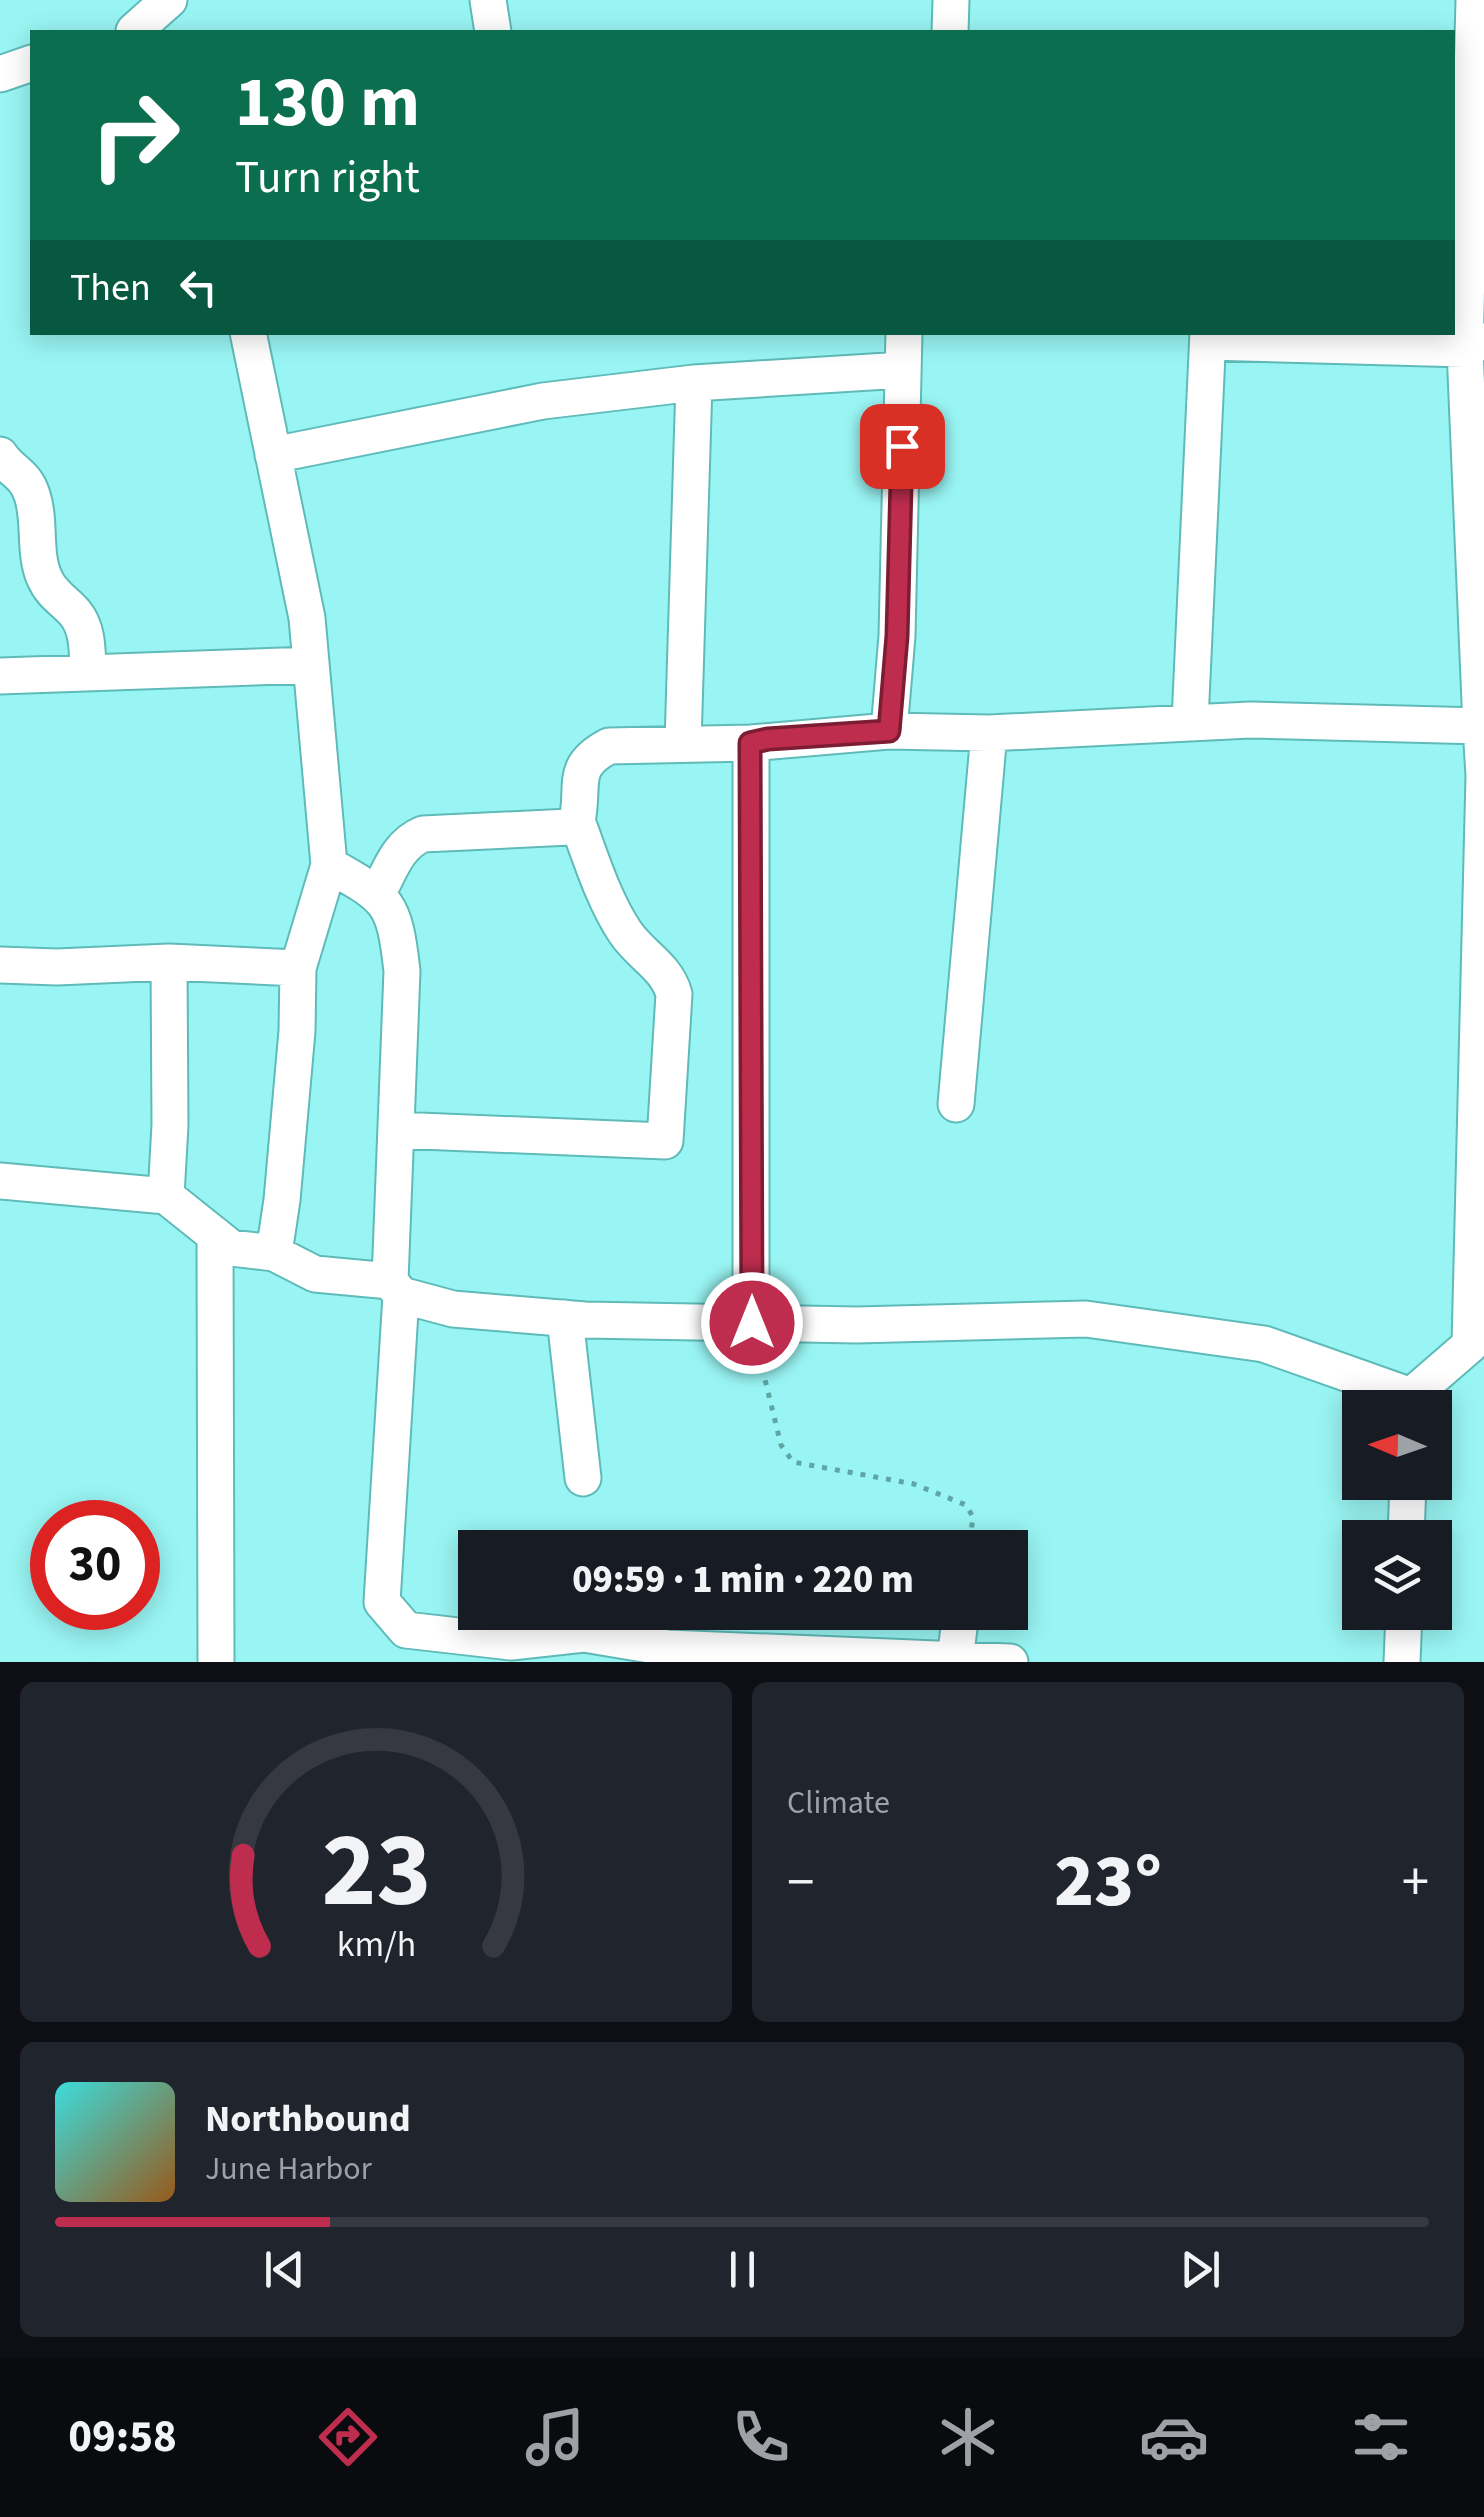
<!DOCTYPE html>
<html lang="en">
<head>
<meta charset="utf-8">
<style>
  :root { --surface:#171b24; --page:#20242c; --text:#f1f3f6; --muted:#9ea1a6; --line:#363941; --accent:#be2d4e }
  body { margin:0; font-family:"Source Sans 3",sans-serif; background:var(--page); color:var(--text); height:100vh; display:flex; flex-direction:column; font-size:38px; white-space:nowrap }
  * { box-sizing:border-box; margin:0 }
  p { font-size:32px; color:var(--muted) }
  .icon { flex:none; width:55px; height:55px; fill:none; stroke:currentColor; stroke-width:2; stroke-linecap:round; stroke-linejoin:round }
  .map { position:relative; height:1662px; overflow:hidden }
  .drawer { display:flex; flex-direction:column; gap:20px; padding:20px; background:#0d0f14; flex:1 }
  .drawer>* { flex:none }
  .banner { position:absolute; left:30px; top:30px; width:1425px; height:305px; border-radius:0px; box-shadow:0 5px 25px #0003; background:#0b6e4f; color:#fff; overflow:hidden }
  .needle { width:65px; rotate:272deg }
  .controls { position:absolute; left:1342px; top:1390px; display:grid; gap:20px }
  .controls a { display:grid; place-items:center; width:110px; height:110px; border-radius:0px; background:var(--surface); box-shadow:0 5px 25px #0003; font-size:50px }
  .speed { position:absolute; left:30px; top:1500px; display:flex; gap:20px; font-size:50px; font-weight:700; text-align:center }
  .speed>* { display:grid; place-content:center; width:130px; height:130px; border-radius:50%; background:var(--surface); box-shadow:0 5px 25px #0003; line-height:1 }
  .speed .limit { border:15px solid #d22; background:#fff; color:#111 }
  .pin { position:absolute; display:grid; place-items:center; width:85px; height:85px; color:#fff; margin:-42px; border-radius:20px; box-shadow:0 5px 15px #0006 }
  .me { position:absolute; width:110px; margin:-55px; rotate:0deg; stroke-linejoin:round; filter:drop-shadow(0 0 8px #0008) }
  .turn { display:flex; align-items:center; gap:35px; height:210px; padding:0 40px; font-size:45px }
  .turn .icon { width:130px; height:130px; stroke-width:2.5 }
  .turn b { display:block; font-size:70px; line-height:85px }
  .then { display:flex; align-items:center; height:95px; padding:0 40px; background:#0003; gap:20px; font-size:38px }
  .big { font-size:75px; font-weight:800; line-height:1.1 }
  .drawer .tile { flex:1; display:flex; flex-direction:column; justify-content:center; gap:15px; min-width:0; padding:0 35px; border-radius:15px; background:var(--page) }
  .drawer .dial { align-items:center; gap:0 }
  .dial svg { height:260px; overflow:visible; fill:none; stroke:var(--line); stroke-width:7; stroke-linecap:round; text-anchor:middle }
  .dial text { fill:var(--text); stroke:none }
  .song { display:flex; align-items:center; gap:30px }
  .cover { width:120px; height:120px; border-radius:15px; background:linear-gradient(135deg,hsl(180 70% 55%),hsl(30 70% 35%)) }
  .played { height:10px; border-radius:5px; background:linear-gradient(90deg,var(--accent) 20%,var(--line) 20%) }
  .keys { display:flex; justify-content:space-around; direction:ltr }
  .heat { display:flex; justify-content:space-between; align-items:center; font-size:55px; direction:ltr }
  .drawer .tiles { flex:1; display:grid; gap:20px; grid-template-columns:1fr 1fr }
  .tile:last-child { grid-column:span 2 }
  .trip { position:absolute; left:458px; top:1530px; width:570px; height:100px; border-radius:0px; background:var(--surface); box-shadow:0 5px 25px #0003; font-weight:800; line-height:100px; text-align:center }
  .tab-bar { display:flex; height:160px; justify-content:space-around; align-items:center; background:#090b0e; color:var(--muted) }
  .tab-bar .icon { width:70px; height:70px }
  .tab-bar .active { color:var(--accent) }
  .tab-bar b { font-size:45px; color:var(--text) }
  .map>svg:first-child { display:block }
</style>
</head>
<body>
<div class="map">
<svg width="1484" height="1662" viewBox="0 0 1484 1662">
  <rect width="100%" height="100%" fill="#99f5f3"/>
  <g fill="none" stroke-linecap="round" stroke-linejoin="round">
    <!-- street casing -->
    <g stroke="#5ebbb9" stroke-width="39">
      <path id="street" d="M488,0L493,32
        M137,32L134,31L169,0
        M950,32L951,0
        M0,74L32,63
        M248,332L307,618L329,865C389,899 394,901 402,971L390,1281L401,1295L453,1309L585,1320L857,1325L1086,1319L1264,1344L1411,1396
        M1208,342L1465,349L1474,0
        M0,455C11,472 25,473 32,495C41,521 33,554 45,579C52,595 65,601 75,613C89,630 87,653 88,673
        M273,455L543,401L694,383
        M0,676L311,665
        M1190,721L1208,332
        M889,731L897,636L904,332
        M683,743L694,383L903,370
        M751,743V1323
        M378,893C390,870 398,844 423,834L570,827L577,821C585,784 569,767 609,746L751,743L889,731L989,733L1250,720L1481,726L1465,349L1484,341
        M0,965L57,967L169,962L298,968
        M956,1104L989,733
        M396,1130L665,1141L674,994C666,966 641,956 625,932C603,899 591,858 577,821
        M0,1181L166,1196L231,1248L274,1253L315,1274L390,1281
        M166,1196L170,1125L169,962
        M215,1235L216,1662
        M274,1253L282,1200L297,1031L298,968L329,865
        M401,1295L382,1602L406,1630L511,1642L584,1634L668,1648L1010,1662
        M565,1318L583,1478
        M1411,1408V1396L1470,1345L1484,776L1481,726H1484
        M1406,1538L1408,1482
        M955,1660L961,1612
        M1402,1662L1404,1612"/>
    </g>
    <!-- path -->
    <path stroke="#5ea6a4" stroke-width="5" stroke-dasharray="5 8" stroke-linecap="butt" d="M759,1355L781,1445L793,1462L914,1484L966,1505L973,1517L969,1548"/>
    <!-- street -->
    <use href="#street" stroke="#fff" stroke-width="35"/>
  </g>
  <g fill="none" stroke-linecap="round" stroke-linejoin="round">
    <!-- route casing -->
    <g stroke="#7c1d33" stroke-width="25">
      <path id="route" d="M752,1323L750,743L768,739L889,731L897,636L902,446"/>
    </g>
    <!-- route -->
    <use href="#route" stroke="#be2d4e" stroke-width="18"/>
  </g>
</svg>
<div class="controls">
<a><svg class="needle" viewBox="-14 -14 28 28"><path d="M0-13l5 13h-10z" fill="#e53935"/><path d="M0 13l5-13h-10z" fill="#9ea1a6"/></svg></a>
<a><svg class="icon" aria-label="layers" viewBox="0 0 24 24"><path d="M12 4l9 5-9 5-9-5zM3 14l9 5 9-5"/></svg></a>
</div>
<div class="speed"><div class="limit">30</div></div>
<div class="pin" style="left:902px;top:446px;background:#d93025"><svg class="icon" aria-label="arrive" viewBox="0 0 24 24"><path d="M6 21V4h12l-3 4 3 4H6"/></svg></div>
<svg class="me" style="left:752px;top:1323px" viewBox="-20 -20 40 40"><circle r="17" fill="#be2d4e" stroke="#fff" stroke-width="3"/><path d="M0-11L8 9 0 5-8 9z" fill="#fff"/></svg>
<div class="trip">09:59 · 1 min · 220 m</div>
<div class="banner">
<div class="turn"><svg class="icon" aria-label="right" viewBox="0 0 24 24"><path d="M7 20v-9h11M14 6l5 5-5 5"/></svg><div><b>130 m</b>Turn right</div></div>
<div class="then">Then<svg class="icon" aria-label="left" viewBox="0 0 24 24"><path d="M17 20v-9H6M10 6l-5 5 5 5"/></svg></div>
</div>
</div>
<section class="drawer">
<div class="tiles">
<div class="tile dial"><svg viewBox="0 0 100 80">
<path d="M14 69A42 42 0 1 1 86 69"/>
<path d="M14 69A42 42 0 0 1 9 41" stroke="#be2d4e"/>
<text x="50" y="56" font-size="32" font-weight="700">23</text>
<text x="50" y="72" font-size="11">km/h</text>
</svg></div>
<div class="tile"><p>Climate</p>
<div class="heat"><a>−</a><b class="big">23°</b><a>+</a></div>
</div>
<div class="tile">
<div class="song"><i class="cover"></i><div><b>Northbound</b><p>June Harbor</p></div></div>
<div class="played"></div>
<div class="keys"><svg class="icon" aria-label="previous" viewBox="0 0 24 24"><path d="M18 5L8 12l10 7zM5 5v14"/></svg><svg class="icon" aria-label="pause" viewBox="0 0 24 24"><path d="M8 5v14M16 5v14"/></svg><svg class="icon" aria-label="next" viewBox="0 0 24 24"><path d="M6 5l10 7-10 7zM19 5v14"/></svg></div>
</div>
</div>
</section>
<nav class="tab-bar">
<b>09:58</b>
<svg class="icon active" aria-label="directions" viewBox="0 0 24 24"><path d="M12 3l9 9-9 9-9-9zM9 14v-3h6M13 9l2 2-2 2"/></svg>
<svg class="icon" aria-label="music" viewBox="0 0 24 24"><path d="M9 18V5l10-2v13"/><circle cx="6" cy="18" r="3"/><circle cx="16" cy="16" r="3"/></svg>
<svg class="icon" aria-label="phone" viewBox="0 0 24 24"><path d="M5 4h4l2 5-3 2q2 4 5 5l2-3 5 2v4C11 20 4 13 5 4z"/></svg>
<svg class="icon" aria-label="climate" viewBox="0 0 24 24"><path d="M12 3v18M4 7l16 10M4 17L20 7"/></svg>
<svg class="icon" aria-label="car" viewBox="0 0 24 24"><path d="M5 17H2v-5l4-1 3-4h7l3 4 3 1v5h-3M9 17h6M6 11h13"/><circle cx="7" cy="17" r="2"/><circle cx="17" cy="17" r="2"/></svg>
<svg class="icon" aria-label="filters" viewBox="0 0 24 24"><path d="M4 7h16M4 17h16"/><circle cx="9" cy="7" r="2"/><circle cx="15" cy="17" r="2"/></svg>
</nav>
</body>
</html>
